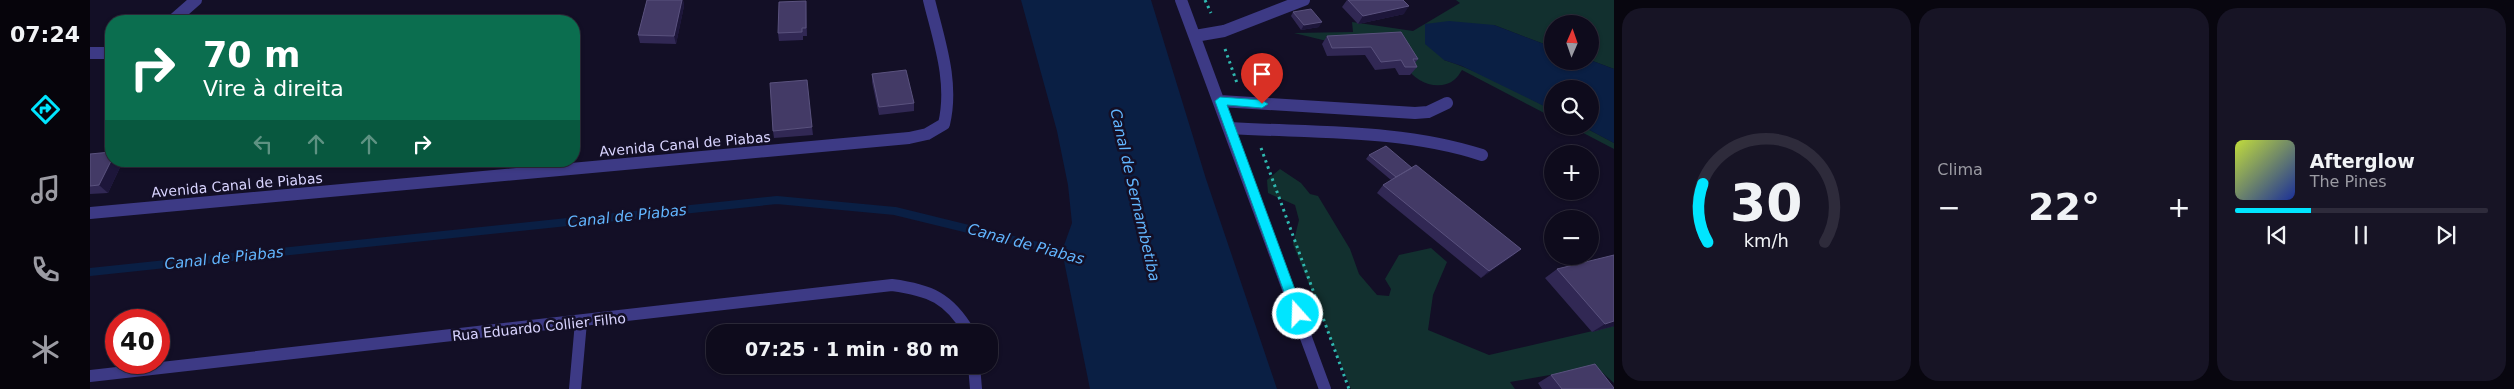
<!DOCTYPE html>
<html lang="pt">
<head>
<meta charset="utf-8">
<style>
  :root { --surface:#0e0b1c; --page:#171425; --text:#f1f3f6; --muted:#9b9ba3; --line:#2e2b3b; --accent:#00e5ff }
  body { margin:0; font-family:"DejaVu Sans",sans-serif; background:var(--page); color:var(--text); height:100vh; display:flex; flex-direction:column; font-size:19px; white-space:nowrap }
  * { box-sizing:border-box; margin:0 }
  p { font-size:16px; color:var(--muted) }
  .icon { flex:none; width:28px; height:28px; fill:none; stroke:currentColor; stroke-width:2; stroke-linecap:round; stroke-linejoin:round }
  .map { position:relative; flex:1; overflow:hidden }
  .side { display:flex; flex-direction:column; gap:8px; padding:8px; background:#08060f; width:900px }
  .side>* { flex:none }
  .hud { position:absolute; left:15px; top:15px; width:475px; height:152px; border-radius:20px; box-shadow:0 1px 4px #0004,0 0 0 1px var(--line); background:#0b6e4f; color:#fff; overflow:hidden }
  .needle { width:32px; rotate:2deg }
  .buttons { position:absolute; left:1454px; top:15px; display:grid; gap:10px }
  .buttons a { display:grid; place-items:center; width:55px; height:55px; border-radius:50%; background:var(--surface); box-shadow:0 1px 4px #0004,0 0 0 1px var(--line); font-size:25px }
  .speed { position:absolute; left:15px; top:309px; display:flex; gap:10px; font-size:25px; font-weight:700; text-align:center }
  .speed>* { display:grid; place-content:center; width:65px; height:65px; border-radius:50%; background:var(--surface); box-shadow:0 1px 4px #0004,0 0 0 1px var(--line); line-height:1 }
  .speed .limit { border:8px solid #d22; background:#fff; color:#111 }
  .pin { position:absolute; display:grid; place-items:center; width:42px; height:42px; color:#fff; margin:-51px -21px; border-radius:50% 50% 50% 0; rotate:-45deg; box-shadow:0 0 5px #0007 }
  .pin .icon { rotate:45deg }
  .me { position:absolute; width:55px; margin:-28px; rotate:340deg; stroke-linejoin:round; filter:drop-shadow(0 0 4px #0008) }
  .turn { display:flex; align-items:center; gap:18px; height:105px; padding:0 15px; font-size:22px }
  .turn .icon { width:65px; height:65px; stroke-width:2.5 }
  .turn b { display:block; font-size:35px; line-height:42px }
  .lanes { display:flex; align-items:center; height:48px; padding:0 15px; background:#0003; justify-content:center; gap:25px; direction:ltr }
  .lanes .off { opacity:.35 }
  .big { font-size:38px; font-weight:600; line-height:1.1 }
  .side .tile { flex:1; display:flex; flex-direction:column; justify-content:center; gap:8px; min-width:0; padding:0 18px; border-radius:20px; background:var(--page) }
  .side .dial { align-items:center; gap:0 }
  .dial svg { height:130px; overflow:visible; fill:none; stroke:var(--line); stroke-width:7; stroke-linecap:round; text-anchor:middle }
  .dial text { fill:var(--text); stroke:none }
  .song { display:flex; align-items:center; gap:15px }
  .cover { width:60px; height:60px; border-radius:8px; background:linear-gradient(135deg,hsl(70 70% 55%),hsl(230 70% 35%)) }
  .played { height:5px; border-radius:2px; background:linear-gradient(90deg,var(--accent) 30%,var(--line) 30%) }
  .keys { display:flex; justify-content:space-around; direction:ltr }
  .heat { display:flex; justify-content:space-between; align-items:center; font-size:28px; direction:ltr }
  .side .tiles { flex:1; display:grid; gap:8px; grid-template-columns:repeat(3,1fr) }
  .trip { position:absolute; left:616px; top:324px; width:292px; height:50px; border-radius:20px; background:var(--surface); box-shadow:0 1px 4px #0004,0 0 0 1px var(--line); font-weight:600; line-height:50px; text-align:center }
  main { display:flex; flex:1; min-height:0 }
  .tab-bar { display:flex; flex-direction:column; width:90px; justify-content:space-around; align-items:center; background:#06040b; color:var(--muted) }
  .tab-bar .icon { width:35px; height:35px }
  .tab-bar .selected { color:var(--accent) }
  .tab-bar b { font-size:22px; color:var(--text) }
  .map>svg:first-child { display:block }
</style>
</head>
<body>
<main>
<nav class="tab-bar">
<b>07:24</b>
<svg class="icon selected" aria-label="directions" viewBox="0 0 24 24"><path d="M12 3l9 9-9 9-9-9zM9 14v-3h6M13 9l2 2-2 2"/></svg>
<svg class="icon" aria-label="music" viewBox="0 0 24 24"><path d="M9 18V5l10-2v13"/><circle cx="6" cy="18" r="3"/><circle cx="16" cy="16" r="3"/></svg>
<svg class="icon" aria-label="phone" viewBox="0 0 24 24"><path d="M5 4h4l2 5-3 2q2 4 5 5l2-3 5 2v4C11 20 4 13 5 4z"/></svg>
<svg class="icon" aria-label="climate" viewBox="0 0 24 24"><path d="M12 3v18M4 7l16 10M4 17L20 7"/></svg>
</nav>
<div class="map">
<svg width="1524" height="389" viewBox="0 0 1524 389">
  <rect width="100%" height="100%" fill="#130f26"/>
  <!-- green -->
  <path fill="#12302f" d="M1366,0H1524V69L1500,60V24H1462V47L1404,25L1354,60C1391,72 1428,92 1462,110V117L1372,70C1370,73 1367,78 1364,80C1349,92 1324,82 1317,67L1245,43L1204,33L1263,32L1262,22L1323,31L1370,3Z
    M1480,126H1492L1524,143V149Z
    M1190,169L1211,183L1220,194L1228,196L1260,249L1269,274L1287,295L1299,296L1301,289L1295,279L1309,255L1341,248L1357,262L1343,295L1338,330L1399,355L1524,326V383L1506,367L1420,382L1425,389H1261L1203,244L1209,220L1205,205L1178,193L1177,180Z"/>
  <!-- water -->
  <path fill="#0a1f44" d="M931,0H1061L1116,179L1187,389H1000L972,251L982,223L978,185L967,131Z
    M1359,21L1404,25L1462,47V61L1500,60L1524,69V143L1492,126H1500V89H1462V110L1372,66L1354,60L1335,44V24Z"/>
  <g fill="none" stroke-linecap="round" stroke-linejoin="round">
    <!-- stream -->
    <path stroke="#0a1f44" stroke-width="8" d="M0,272L687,200L805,211L981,254"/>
    <!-- path -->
    <path stroke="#2fb8b0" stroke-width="3" stroke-dasharray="2.5 4" stroke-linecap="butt" d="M1115,0L1121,13
      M1135,49L1147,83
      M1171,148L1259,389"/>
    <!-- minor -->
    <path stroke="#3d3a85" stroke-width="12" d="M1091,0L1235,389
      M82,21L106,0
      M1105,36L1134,31L1214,0
      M0,53H21
      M1130,101L1325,113L1338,112L1357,103
      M1140,128C1224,133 1312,129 1392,155
      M0,213L819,138L837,134L854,124C864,82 849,41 839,0
      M884,365L886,389
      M0,376L802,285C840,290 859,298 879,332
      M485,389L491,322"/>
  </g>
  <!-- wall -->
  <path fill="#312854" d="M557,0H593L594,6L586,44L550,43L548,35Z
    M1257,0H1313L1314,14L1268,24L1252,7Z
    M716,1L717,36H713V40L689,41L688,33Z
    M1203,12L1229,27L1211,30L1201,16Z
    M1237,36L1328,59L1325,63L1327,67L1320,75H1309L1305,68L1285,70L1275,55L1237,56L1232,44Z
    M782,74L824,103V111L789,115L782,82Z
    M722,127L723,135L684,138L683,131Z
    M0,154L21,161H33L18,193L0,194Z
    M1279,155L1322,168L1431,249L1391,278L1287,193L1293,185L1301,180L1276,159Z
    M1467,269L1524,326L1502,332L1455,278Z
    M1461,375L1524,389H1452L1448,383Z"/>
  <!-- shaded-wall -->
  <path fill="#1d163a" d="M592,0H593L594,6L586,44L584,36Z
    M1319,6L1314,14L1268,24L1273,16Z
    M1232,22L1229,27L1211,30L1214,25Z
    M21,161H33L18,193L9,185Z
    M1431,249L1423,256L1391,278L1399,271Z
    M1524,321V326L1502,332L1515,324Z"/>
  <!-- building -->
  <path fill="#433a66" stroke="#5a527e" d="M557,0H592L584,36L548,35Z
    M1258,0H1313L1319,6L1273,16Z
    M716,1V28H712V32L688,33L689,2Z
    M1221,9L1232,22L1214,25L1203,12Z
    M1311,32L1328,59H1323L1327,67H1315L1311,60L1291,62L1281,47L1242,48L1237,36Z
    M816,70L824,103L789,107L782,74Z
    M717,80L722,127L683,131L680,83Z
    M1296,146L1322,168L1306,177L1279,155Z
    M21,152V161L9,185L0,186V154Z
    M1326,165L1431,249L1399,271L1293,185Z
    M1524,255V321L1515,324L1467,269Z
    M1505,364L1524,388V389H1472L1461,375Z"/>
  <!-- route -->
  <path fill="#00e5ff" stroke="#0095a6" d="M1130,97L1172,100L1178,104L1172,108L1137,105L1214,314L1208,320L1202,314L1125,101Z"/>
  <g text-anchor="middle" stroke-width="5" stroke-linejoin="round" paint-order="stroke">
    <!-- street labels -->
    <g font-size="14" fill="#d9d4ff" stroke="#130f26">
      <text transform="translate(595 144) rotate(-5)" y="5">Avenida Canal de Piabas</text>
      <text transform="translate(147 185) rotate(-5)" y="5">Avenida Canal de Piabas</text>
      <text transform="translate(449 327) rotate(-6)" y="5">Rua Eduardo Collier Filho</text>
    </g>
    <!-- water labels -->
    <g font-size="15" font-style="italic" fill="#62b6ff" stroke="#130f26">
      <text transform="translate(1045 195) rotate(77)" y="5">Canal de Sernambetiba</text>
      <text transform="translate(537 216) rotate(-6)" y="5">Canal de Piabas</text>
      <text transform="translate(936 244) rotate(15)" y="5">Canal de Piabas</text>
      <text transform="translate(134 258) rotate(-6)" y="5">Canal de Piabas</text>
    </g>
  </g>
</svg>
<div class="buttons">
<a><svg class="needle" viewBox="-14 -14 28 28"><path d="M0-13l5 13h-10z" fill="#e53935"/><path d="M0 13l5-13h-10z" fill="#9b9ba3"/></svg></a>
<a><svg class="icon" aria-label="search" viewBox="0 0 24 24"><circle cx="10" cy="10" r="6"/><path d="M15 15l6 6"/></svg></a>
<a>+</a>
<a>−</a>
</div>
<div class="speed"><div class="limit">40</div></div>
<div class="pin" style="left:1172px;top:104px;background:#d93025"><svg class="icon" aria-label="arrive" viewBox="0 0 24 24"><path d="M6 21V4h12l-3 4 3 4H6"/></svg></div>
<svg class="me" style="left:1208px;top:314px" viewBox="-20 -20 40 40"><circle r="17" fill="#00e5ff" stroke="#fff" stroke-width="3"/><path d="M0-11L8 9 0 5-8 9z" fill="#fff"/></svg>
<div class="trip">07:25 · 1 min · 80 m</div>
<div class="hud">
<div class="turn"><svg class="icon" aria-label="right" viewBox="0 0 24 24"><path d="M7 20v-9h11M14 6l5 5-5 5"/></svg><div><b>70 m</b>Vire à direita</div></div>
<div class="lanes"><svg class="icon off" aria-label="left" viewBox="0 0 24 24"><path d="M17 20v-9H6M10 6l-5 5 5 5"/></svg><svg class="icon off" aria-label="ahead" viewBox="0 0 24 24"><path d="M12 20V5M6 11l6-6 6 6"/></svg><svg class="icon off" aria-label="ahead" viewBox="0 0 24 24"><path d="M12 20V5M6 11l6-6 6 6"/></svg><svg class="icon" aria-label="right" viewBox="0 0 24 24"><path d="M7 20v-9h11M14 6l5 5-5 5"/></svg></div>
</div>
</div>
<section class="side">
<div class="tiles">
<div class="tile dial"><svg viewBox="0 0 100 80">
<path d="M14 69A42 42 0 1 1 86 69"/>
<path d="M14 69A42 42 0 0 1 11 33" stroke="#00e5ff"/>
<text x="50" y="56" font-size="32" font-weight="700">30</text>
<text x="50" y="72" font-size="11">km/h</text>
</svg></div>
<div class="tile"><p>Clima</p>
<div class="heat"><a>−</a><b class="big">22°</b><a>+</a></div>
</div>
<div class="tile">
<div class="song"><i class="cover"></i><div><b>Afterglow</b><p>The Pines</p></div></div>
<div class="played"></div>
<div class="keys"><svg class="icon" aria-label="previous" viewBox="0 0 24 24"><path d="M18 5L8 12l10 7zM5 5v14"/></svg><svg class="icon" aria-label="pause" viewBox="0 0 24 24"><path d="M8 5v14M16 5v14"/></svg><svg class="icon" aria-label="next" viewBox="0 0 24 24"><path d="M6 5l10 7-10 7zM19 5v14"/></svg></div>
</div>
</div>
</section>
</main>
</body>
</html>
